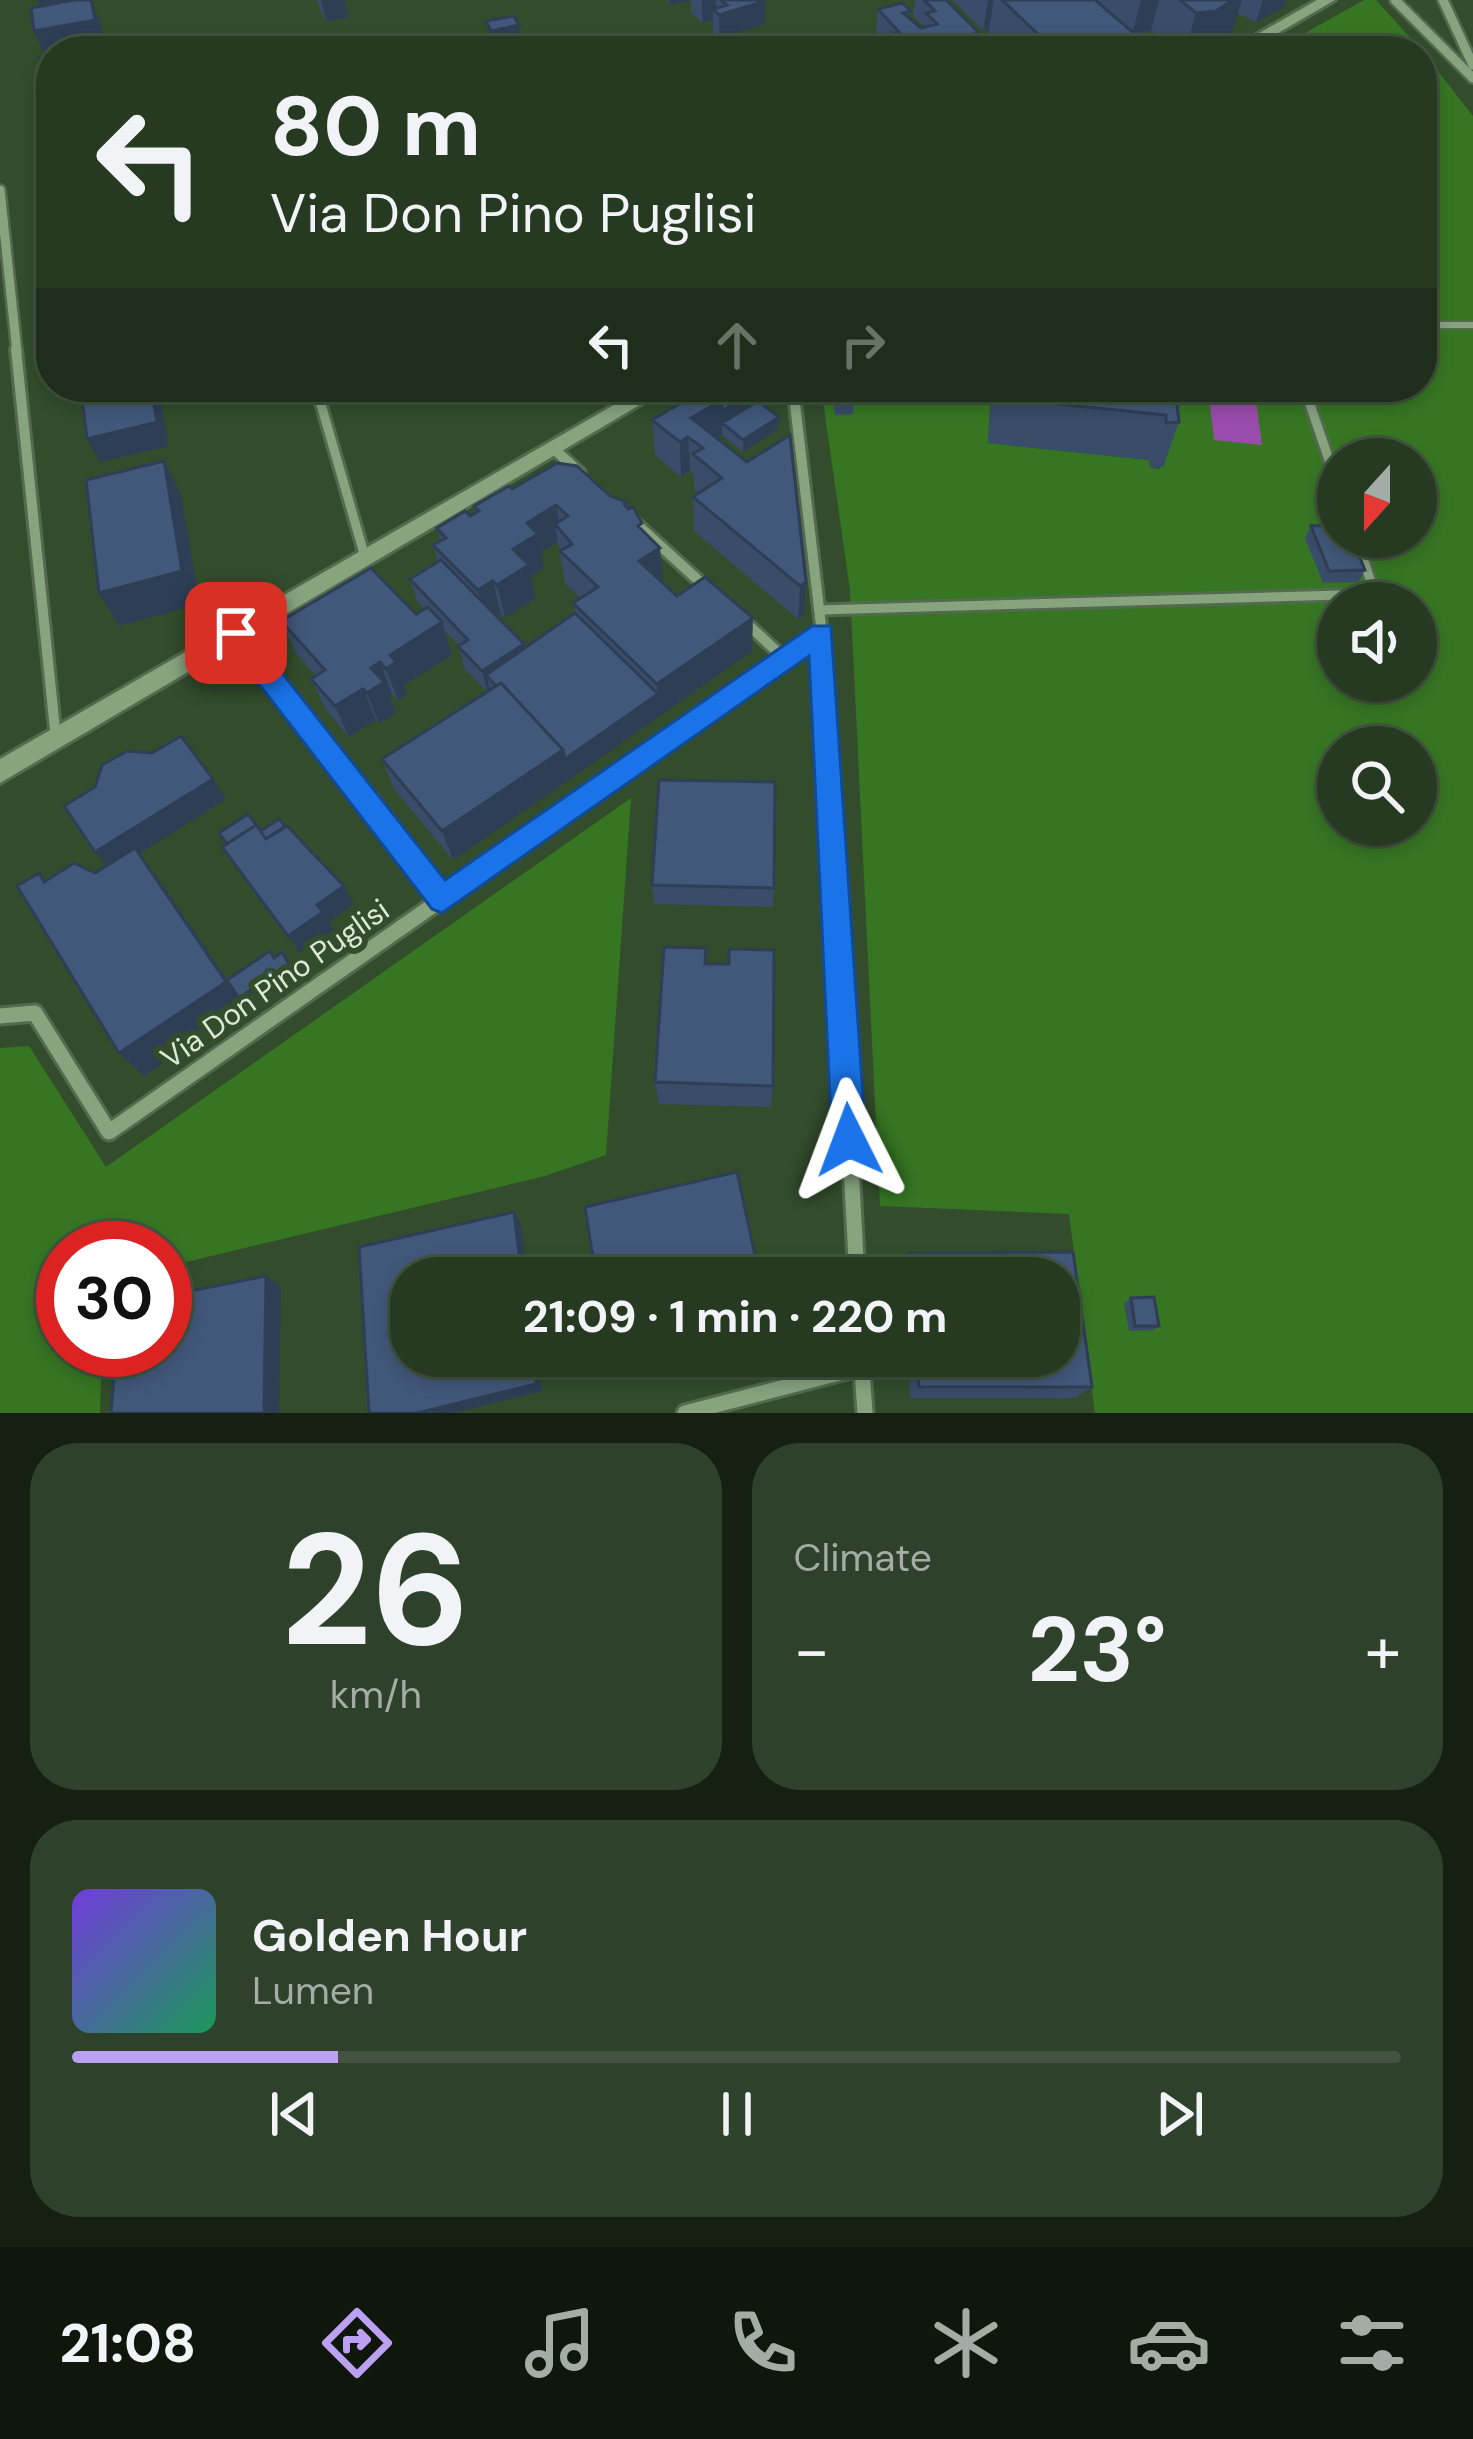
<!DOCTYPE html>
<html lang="en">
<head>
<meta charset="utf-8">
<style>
  :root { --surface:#263a21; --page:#2e412a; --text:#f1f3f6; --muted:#a4ada5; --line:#42543f; --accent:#bca0f2 }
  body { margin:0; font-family:"DM Sans",sans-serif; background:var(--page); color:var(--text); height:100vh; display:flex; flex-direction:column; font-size:45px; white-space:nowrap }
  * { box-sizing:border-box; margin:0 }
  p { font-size:39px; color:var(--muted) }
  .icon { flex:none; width:66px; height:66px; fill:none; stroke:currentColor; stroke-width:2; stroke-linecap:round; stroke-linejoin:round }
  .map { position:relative; height:1413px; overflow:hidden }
  .sheet { display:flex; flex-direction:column; gap:30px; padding:30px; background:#152012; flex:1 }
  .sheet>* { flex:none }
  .hud { position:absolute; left:36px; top:36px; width:1401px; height:366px; border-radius:48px; box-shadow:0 6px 18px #0003,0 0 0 3px var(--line); background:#263a21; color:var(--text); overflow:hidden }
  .needle { width:78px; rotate:201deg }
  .tools { position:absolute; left:1317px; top:438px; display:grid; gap:24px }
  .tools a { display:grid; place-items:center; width:120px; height:120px; border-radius:50%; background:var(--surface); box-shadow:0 6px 18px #0003,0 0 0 3px var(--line); font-size:60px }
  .speed { position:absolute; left:36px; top:1221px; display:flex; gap:24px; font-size:60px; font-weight:700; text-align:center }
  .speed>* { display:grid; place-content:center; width:156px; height:156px; border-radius:50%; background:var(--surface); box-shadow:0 6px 18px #0003,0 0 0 3px var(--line); line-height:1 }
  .speed .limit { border:18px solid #d22; background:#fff; color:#111 }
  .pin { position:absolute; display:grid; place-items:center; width:102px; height:102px; color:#fff; margin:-51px; border-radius:24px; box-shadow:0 6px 18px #0006 }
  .me { position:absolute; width:132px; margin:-66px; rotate:357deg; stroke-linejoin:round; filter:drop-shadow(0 0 9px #0008) }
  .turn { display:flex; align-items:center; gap:42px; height:252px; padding:0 36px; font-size:54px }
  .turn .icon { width:156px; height:156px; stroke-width:2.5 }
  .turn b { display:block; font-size:84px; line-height:102px }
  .lanes { display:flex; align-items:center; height:114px; padding:0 36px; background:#0003; justify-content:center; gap:60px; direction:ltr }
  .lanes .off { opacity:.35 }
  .big { font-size:90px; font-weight:700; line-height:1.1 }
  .sheet .widget { flex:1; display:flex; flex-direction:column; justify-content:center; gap:18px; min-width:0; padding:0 42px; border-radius:48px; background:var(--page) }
  .sheet .dial { align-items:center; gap:0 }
  .dial b { font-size:156px; line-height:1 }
  .song { display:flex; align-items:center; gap:36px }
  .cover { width:144px; height:144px; border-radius:18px; background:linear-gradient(135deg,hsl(260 70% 55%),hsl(150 70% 35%)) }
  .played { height:12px; border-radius:6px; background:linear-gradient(90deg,var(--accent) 20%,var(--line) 20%) }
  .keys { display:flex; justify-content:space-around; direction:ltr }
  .heat { display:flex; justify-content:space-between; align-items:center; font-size:66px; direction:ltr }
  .sheet .tiles { flex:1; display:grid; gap:30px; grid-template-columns:1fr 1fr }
  .widget:last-child { grid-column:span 2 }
  .trip { position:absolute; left:390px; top:1257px; width:690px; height:120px; border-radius:48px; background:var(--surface); box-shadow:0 6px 18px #0003,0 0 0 3px var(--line); font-weight:700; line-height:120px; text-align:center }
  .tab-bar { display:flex; height:192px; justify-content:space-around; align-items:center; background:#0f170d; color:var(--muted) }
  .tab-bar .icon { width:84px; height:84px }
  .tab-bar .current { color:var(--accent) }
  .tab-bar b { font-size:54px; color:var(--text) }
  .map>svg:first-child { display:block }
</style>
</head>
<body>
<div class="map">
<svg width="1473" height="1413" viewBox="0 0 1473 1413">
  <rect width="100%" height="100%" fill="#334d2c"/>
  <!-- green -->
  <path fill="#367623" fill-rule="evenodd" d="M1364,0H1376L1422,51H1273Z
    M1422,51L1473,116V1413H1095L1069,1214L880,1206L850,590L821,387H991L988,443L1149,460L1150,468L1160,469L1154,387H1422ZM1338,459H1416V537H1338ZM1338,603H1416V681H1338ZM1338,747H1416V825H1338Z
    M631,798L606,1155L545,1176L165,1267V1248H63V1350H102L100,1413H0V1048L29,1046L106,1167Z"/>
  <!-- water -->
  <path fill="#9a4cad" d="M1208,387H1254L1262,445L1214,440Z"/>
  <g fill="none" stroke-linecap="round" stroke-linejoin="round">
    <!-- lane-far1 casing -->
    <g stroke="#546a4e" stroke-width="10">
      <path id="lane-far1" d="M1422,325H1473"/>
    </g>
    <!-- lane casing -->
    <g stroke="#546a4e" stroke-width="15">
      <path id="lane" d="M316,387L365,557
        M1304,387L1338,486
        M819,610L1375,594L1356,537"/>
    </g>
    <!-- street-far2 casing -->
    <g stroke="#546a4e" stroke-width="14">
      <path id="street-far2" d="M1395,0L1473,78
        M1443,0L1473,65
        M0,190L17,352"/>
    </g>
    <!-- street-far1 casing -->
    <g stroke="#546a4e" stroke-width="16">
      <path id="street-far1" d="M16,349L56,739
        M793,387L822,634L832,812
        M552,447L580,473
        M631,519L709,590
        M742,619L785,659
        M236,633L375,812
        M567,812L822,634"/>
    </g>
    <!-- street casing -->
    <g stroke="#546a4e" stroke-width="21">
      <path id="street" d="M372,809L442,899
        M832,809L857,1278
        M0,1016L35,1013L109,1132L571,809
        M861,1356L865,1413
        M685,1413L862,1367"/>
    </g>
    <!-- secondary casing -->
    <g stroke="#546a4e" stroke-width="6">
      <path id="secondary" d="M1317,0H1335L1247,51H1228Z
        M645,387H670L0,783V759Z"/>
    </g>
    <!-- lane-far1 -->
    <use href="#lane-far1" stroke="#87a47f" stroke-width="6"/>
    <!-- lane -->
    <use href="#lane" stroke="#87a47f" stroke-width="9"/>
    <!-- street-far2 -->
    <use href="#street-far2" stroke="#87a47f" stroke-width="9"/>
    <!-- street-far1 -->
    <use href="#street-far1" stroke="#87a47f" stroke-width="10"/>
    <!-- street -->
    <use href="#street" stroke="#87a47f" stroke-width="15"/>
    <!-- secondary -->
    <use href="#secondary" fill="#87a47f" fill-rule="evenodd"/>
  </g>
  <!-- wall -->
  <path fill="#394c69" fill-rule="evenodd" d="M316,0H344L349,17L326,22Z
    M668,0H765V24L720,38L713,33V20L703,23L691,13V1L669,5Z
    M915,0H946L976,51H891V49L876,32L878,9L910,19L921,28L925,27L913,16Z
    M952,0H1286L1284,7L1256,22L1237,13L1230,38L1209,51H1175L1151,30L1135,34L1147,51H1001L988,38L989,29L983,30Z
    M689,387H777L776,399L765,407L779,417L778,429L743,452L722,435L717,438L806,582L804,615L798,619L694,531L693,497L699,493L694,489V475L690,471L681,477L655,455L652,420L689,398Z
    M831,387H852L854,402L853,414L835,415Z
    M991,387H1183L1184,395L1180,407H1178L1179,422L1163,467L1150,468L1149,460L988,443Z
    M512,489L610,496L627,502L628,509L642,530L663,582L677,596L752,651L453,860L394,789L382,759L487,692L464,668L459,645L445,631L452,655L404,685L407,694L398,701L392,694L389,696L396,713L379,724L376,720L349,737L326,710L311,679L316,676L296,653L281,621L416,614L425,609L417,601L410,579L438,562L433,545L440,541L437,528L470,516L475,513L474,506ZM558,542L565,584L580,598L573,603L575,613L525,648L497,617L501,614L505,618L536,598L531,576L544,568L541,552Z
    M1311,526L1365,570L1358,582L1323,583L1305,538Z
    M652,885L774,888L773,907L654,904Z
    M706,948L707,964L773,1086L771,1107L659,1104L655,1082Z
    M1073,1252L1092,1387L1075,1398H910L907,1356H1059V1278H902L901,1268L909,1253Z
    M1131,1298L1159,1326L1153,1330L1129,1331L1124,1303Z"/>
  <!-- shaded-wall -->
  <path fill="#2e3e55" d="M37,0H66L39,5Z
    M91,0L100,21L105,44L67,51H51V54L45,55L34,31Z
    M321,0H344L349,17L326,22Z
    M669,0H691V1L669,5Z
    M702,0H716V12L713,9V20L703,23Z
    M988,0H994L989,29L983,30Z
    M1141,0H1159L1151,30L1132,34Z
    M1233,0H1242L1230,38L1209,51H1185L1196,13Z
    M1263,0H1286L1284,7L1256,22Z
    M765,1V24L720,38L719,15Z
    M519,25L520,37L493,43L491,31Z
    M979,33L976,51H921L926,44Z
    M51,82V103L42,84Z
    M151,387L162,407L169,446L100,462L87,439Z
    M759,387H777L776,399L730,430L722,423V435L701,447L691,418L722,400Z
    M779,417L778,429L743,452V440Z
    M688,437L690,471L681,477L680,442Z
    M164,461L181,495L200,604L119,626L99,593Z
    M556,505L561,531L555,524L558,542L541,552L544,568L531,576L536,598L505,618L497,585L527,523Z
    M660,548L663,582L639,561Z
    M493,581L501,614L487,623L478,590Z
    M806,582L804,615L798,619L800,586Z
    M753,618L752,651L569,780L565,759L658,694L657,684Z
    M442,622L452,655L404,685L407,694L398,701L386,669L390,655Z
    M524,644L529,666L486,675L491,692L488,693L482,671Z
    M380,662L392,694L389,696L396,713L379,724L367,693L371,668Z
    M363,689L376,720L349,737L335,706Z
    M563,750L569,780L453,860L442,831Z
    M213,779L226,799L139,854L157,877L240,998L289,964L295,973L144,1076L119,1053L111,871L95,852Z
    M344,886L354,904L329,922L334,930L300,953L288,936L317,905Z
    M514,1212L521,1224L528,1278H522Z
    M266,1276L281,1287L279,1413H264Z
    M532,1356H538L542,1391L453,1413H417Z"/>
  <!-- building -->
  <path fill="#42587a" stroke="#2e3e55" stroke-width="3" d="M74,0H91L95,20L34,31L31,8Z
    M721,0H765V1L719,15L713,9L727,5Z
    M924,0H946L979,33L926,44L921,51L907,48L892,34L899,32L878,9L902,3L911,11L903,13L921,28L937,24L926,13L935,11Z
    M1002,0H1095L1149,46L1140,51H1056Z
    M1180,0H1233L1216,11L1196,13Z
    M514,16L519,25L491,31L486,21Z
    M51,56V82L42,84L39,59Z
    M51,112V139L45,140L42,114Z
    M132,387H151L157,422L87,439L82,398Z
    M691,387H759L722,411V400L706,388L698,393Z
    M834,387H852L854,402L836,403Z
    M998,387H1175L1179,422L1166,423V415L998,398Z
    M1175,387H1183L1184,395L1176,394Z
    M706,388L722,400L691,418L747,462L790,435L806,582L800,586L693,497L722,478L693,454L703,448L688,437L680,442L652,420Z
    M758,401L779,417L743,440L722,423Z
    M164,461L182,571L99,593L86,480Z
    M557,463L577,466L610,496L627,502L624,504L628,509L633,507L642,523L638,526L660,548L639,561L677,596L705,577L753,618L657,684L573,603L598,587L560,551L572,544L555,524L568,516L556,505L527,523L538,534L513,549L529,565L497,585L493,581L478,590L433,545L446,538L437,528L465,511L470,516L479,511L474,506L509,486L512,489Z
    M1338,525V537H1351L1365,570L1329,571L1311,526Z
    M441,560L524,644L482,671L458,646L468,640L410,579Z
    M371,568L416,614L428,607L442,622L390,655L396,662L386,669L380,662L371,668L384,682L367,693L363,689L335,706L311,679L325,670L281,621Z
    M575,613L658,694L565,759L563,750L501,683L496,686L486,675Z
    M501,683L563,750L442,831L382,759Z
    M181,736L213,779L95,852L64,806L95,787L102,765L127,751L152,753Z
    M659,780L775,782L774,888L652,885Z
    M248,814L261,831L279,819L285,826L266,839L256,825L227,844L219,833Z
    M256,825L266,839L287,826L344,886L317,905L323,912L288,936L222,847Z
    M135,848L226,982L119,1053L17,886L39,873L44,882L74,863L95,873Z
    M664,947L706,948L705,964H729V949L774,950L773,1086L655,1082Z
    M270,951L274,958L282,952L289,964L239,998L227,980Z
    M737,1172L760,1278H596L585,1207Z
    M514,1212L522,1278H411V1356H532L536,1384L417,1413H369L359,1247Z
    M1073,1252L1092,1387H919L917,1356H1059V1278H911L909,1253Z
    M266,1276L264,1413H111L116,1350H165V1296Z
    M1154,1297L1159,1326H1135L1131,1298Z"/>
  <!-- route -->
  <path fill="#1a73e8" stroke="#114b97" stroke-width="3" d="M236,623L245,626L445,880L812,626H831L866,1140L861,1152L849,1157L837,1152L832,1140L809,656L442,913L432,909L226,641L222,633L226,626Z"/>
  <g text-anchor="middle" stroke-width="12" stroke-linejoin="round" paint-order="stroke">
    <!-- street labels -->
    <g font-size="30" fill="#daead6" stroke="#334d2c">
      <text transform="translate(275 984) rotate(-35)" y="10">Via Don Pino Puglisi</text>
    </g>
  </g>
</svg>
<div class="tools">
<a><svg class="needle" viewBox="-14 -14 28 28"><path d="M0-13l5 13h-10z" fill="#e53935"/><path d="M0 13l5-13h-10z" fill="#a4ada5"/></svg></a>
<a><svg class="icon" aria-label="sound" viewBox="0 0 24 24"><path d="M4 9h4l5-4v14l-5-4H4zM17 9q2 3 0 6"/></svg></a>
<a><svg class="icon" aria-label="search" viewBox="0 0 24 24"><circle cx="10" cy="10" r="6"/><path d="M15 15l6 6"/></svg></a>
</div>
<div class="speed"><div class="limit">30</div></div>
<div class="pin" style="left:236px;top:633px;background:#d93025"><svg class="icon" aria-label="arrive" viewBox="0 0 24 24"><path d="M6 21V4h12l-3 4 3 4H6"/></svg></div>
<svg class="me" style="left:849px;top:1140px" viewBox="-20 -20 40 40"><path d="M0-17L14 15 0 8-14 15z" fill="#1a73e8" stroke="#fff" stroke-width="4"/></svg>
<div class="trip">21:09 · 1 min · 220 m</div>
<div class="hud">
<div class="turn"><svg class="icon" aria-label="left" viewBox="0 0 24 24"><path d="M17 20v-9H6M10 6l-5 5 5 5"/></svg><div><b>80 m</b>Via Don Pino Puglisi</div></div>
<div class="lanes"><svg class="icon" aria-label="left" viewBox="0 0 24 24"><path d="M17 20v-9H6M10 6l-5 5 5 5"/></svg><svg class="icon off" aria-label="ahead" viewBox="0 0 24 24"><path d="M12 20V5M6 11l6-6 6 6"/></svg><svg class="icon off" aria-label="right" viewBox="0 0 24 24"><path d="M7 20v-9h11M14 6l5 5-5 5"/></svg></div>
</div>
</div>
<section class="sheet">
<div class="tiles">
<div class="widget dial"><b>26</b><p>km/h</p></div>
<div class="widget"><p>Climate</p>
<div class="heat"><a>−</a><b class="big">23°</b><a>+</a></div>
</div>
<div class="widget">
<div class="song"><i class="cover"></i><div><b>Golden Hour</b><p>Lumen</p></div></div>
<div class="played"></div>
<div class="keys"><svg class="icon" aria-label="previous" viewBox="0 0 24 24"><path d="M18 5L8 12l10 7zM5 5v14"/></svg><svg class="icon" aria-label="pause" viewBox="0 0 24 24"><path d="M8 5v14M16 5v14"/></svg><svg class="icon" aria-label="next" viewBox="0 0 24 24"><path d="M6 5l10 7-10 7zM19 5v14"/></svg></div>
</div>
</div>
</section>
<nav class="tab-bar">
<b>21:08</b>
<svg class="icon current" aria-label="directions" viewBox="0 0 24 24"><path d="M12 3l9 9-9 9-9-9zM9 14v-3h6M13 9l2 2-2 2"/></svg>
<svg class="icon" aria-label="music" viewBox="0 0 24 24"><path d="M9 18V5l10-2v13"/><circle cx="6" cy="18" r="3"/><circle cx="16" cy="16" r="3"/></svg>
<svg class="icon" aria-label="phone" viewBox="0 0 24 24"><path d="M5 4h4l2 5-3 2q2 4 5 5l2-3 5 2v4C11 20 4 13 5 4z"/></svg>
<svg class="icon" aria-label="climate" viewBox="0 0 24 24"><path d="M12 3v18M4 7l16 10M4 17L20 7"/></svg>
<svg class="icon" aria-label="car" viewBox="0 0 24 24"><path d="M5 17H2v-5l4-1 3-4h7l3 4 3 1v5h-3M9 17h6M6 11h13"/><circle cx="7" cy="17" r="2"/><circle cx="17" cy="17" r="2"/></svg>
<svg class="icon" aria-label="filters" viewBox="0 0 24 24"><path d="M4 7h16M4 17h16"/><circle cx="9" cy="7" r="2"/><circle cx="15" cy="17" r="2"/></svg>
</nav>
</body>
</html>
